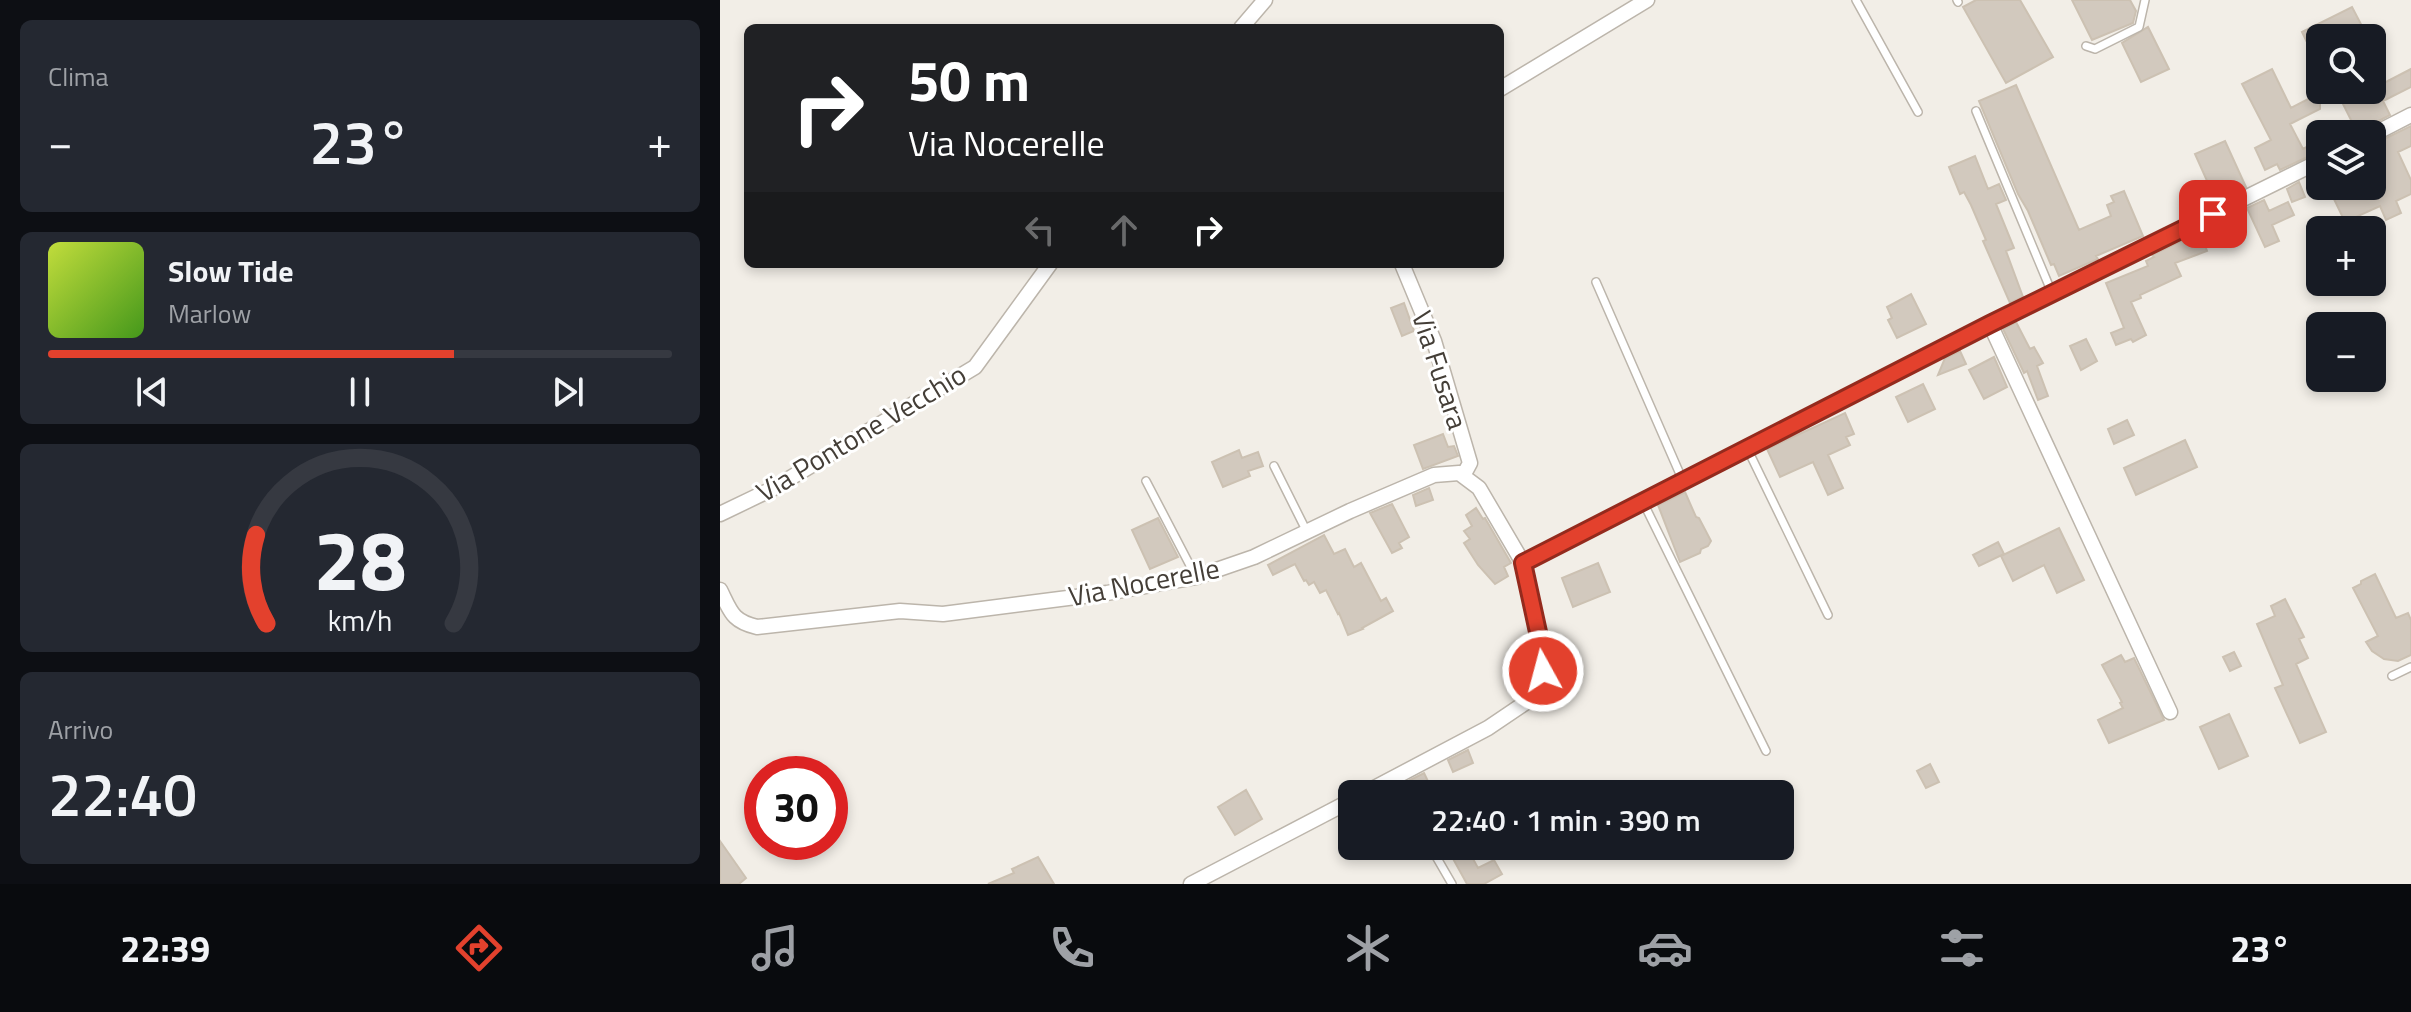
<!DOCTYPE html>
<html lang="it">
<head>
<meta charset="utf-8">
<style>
  :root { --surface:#171b24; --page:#242831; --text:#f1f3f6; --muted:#9ea1a6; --line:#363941; --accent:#e3412d }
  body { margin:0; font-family:"Titillium Web",sans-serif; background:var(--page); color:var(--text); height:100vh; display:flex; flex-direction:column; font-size:30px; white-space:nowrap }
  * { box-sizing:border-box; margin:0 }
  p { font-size:26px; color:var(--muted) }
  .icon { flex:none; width:44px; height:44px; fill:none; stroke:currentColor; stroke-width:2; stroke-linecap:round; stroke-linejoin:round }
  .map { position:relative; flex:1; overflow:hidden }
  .sheet { display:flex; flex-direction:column; gap:20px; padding:20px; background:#0d0f14; width:720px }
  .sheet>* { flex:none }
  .banner { position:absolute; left:24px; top:24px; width:760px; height:244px; border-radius:12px; box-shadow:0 4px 12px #0003; background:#202124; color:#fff; overflow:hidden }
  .controls { position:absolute; left:1586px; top:24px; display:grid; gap:16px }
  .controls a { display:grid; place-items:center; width:80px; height:80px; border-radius:12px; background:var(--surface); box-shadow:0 4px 12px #0003; font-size:40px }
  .speed { position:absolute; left:24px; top:756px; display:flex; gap:16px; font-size:40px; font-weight:700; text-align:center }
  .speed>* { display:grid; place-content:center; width:104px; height:104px; border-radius:50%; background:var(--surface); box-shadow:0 4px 12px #0003; line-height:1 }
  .speed .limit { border:12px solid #d22; background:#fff; color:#111 }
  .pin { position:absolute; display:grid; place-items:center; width:68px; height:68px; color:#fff; margin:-34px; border-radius:16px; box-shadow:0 4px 12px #0006 }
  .me { position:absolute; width:88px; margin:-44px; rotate:353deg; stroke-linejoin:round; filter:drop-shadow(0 0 6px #0008) }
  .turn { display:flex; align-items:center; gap:28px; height:168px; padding:0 32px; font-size:36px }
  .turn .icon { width:104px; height:104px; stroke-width:2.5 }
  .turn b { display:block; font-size:56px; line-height:68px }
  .lanes { display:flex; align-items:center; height:76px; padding:0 32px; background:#0003; justify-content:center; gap:40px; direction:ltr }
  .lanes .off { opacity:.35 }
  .big { font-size:60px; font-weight:600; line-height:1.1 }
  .sheet .card { flex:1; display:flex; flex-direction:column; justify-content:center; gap:12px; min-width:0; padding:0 28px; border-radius:12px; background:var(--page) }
  .sheet .dial { align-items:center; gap:0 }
  .dial svg { height:208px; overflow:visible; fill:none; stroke:var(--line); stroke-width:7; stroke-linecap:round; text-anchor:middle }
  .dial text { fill:var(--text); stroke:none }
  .song { display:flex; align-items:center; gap:24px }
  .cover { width:96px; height:96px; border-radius:12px; background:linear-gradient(135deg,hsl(70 70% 55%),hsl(100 70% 35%)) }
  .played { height:8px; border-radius:4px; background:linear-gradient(90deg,var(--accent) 65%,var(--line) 65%) }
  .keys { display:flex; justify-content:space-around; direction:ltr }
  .heat { display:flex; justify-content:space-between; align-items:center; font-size:44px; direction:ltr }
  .trip { position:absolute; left:618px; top:780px; width:456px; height:80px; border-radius:12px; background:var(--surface); box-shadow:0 4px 12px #0003; font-weight:600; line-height:80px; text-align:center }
  .dock { display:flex; height:128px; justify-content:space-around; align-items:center; background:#090b0e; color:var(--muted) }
  .dock .icon { width:56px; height:56px }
  .dock .active { color:var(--accent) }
  .dock b { font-size:36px; color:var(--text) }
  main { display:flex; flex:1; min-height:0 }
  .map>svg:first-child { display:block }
</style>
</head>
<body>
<main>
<section class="sheet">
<div class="card"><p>Clima</p>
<div class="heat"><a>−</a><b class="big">23°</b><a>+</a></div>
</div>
<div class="card">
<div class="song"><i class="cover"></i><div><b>Slow Tide</b><p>Marlow</p></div></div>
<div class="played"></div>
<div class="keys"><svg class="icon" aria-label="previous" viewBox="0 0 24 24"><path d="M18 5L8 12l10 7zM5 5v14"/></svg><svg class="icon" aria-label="pause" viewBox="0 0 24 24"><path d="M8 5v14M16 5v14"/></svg><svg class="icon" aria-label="next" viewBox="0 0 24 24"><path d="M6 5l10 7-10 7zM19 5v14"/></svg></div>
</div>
<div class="card dial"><svg viewBox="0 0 100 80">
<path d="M14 69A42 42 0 1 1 86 69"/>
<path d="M14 69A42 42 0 0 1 10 35" stroke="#e3412d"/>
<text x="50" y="56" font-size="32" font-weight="700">28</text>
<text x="50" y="72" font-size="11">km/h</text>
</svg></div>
<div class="card"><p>Arrivo</p><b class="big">22:40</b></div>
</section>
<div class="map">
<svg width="1691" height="884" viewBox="0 0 1691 884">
  <rect width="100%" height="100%" fill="#f2eee7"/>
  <!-- building -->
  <path fill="#d2c9be" stroke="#ccc1b2" stroke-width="2" d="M1256,0H1300L1333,57L1286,83L1243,7Z
    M1352,0H1410L1416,11L1413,23L1372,40Z
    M1632,7L1644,30L1627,38H1600V69L1582,32Z
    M1428,27L1449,69L1421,82L1402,43Z
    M1552,69L1571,108L1600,93V109L1570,124L1583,149L1600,140V151L1560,170L1557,164L1545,170L1535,148L1551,140L1522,84Z
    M1691,69V87L1663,101L1670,115L1647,127L1642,134H1638L1616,90H1665L1662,84Z
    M1296,85L1359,230L1391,216L1387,205L1394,202L1391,196L1404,191L1423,236L1376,256L1378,259L1339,276L1334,264L1331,265L1308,211L1298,194L1259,101Z
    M1691,126V146L1678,152L1691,180V194L1676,201L1681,213L1666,220L1660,206L1625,222L1613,197L1629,190L1627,186H1660L1652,168V145Z
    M1505,141L1526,187L1511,194L1508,185L1492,192L1475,154Z
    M1255,156L1268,189L1279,184L1286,200L1276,204L1294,248L1286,251L1303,297L1290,303L1263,241L1266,240L1251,205L1244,192L1240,194L1229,167Z
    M1579,182L1585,197L1572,202L1567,189Z
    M1544,200L1549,211L1568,202L1574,215L1552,225L1559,241L1545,247L1527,208Z
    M1480,232L1487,251L1455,263L1461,276L1420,295L1421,298L1411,302L1426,335L1413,342L1411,339L1396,345L1391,333L1404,328L1386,283L1428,266L1426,261L1434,257L1432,255Z
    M1191,294L1206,324L1177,338L1168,320L1172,318L1167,307Z
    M684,303L694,331L682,336L671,308Z
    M1296,322L1310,349L1314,347L1323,363L1317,366L1328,396L1318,400L1307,371L1304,373L1283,329Z
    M1366,339L1377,361L1361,370L1350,346Z
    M1240,351L1246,364L1218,375L1225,358Z
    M1274,357L1287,387L1264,399L1249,370Z
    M1203,384L1215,409L1188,422L1176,397Z
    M1125,413L1134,434L1126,437L1130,445L1108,455L1123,488L1108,495L1093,462L1060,477L1047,449Z
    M1407,420L1414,435L1394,444L1388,429Z
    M723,434L728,447L734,446L738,456L703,469L694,445Z
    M1465,440L1477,467L1416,495L1404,468Z
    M519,450L522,458L538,452L543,466L528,471L530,476L503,487L492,462Z
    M709,488L713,500L696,506L693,495Z
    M965,492L976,517L979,518L991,541L988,546L981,549L980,553L960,562L938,505Z
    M672,504L689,537L679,543L682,548L672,553L650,513Z
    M756,508L763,519L765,518L791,563L784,567L788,576L775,584L758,565L744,543L750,539L744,531L752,526L746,515Z
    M438,518L458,557L430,569L412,530Z
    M1339,528L1364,580L1337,593L1324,565L1293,581L1281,556Z
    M604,535L614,554L625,549L634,567L641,563L661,601L666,598L673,611L642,628L643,629L628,635L619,613L618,614L606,590L600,593L594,582L589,585L586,580L584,581L575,564L553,575L548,565Z
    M1278,542L1284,554L1259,566L1253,555Z
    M878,563L890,592L853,607L842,578Z
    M1655,574L1676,618L1688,613L1691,620V655L1678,661L1664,659L1652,651L1646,642L1658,636L1633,588L1641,584V581Z
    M1565,599L1584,637L1579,639L1588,658L1576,664L1606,732L1580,743L1555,688L1563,685L1537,624L1555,616L1551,606Z
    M1514,652L1521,666L1510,671L1503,657Z
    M1401,655L1405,662L1414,658L1444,720L1389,743L1378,720L1403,708L1400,703L1402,702L1382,665Z
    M1509,714L1528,756L1499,769L1480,727Z
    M748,750L753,763L733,772L728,760Z
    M1210,764L1219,782L1206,788L1197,771Z
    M704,773L714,794H697L690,780Z
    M526,790L542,819L515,835L498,807Z
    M0,841L26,878L19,884H0Z
    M726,846H746L758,868L774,860L782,874L764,884H747Z
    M318,857L334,884H268L294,873L292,869Z"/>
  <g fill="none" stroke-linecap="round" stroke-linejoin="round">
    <!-- service casing -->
    <g stroke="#bcb5ab" stroke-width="10">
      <path id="service" d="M1136,0L1198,112
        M1237,0L1238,2
        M1366,46L1375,49L1419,27L1425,0
        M1256,111L1332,293
        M876,282L963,481
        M1027,448L1108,615
        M554,466L587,532
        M426,481L476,577
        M923,502L1046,751
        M1672,676L1691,667
        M671,779L680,794
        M710,846L732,884"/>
    </g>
    <!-- minor casing -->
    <g stroke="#bcb5ab" stroke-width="17">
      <path id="minor" d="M521,28L545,0
        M780,89L927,0
        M1652,135L1691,115
        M682,264L714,341L750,463L743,476
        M1270,324L1450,712
        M0,514L52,489L255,367L330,264
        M0,590C11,612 12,621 37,627L180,611L223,614L387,593L476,577L534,557L630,511L714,475L739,473L759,488L803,563
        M643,794L768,728L805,703L816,690L823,671V655L803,563L1270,324L1600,161
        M471,884L632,800"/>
    </g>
    <!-- service -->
    <use href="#service" stroke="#fff" stroke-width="7"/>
    <!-- minor -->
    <use href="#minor" stroke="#fff" stroke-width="14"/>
  </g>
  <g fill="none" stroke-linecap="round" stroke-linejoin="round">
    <!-- route casing -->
    <g stroke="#942a1d" stroke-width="20">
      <path id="route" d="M823,671V655L803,563L1270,324L1493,214"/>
    </g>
    <!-- route -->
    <use href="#route" stroke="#e3412d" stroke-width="14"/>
  </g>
  <g text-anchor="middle" stroke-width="6" stroke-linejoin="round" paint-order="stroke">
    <!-- street labels -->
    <g font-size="28" fill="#443e37" stroke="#fff">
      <text transform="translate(720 370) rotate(72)" y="10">Via Fusara</text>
      <text transform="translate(141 433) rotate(-31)" y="10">Via Pontone Vecchio</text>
      <text transform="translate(424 582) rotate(-11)" y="10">Via Nocerelle</text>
    </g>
  </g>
</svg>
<div class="controls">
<a><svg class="icon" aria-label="search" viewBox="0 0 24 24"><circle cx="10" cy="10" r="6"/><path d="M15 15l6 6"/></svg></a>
<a><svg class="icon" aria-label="layers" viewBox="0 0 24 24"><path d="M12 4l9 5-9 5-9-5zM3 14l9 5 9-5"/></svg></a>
<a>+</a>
<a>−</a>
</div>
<div class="speed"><div class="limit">30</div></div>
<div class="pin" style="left:1493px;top:214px;background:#d93025"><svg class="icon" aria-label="arrive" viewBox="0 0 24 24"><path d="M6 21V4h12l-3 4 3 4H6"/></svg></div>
<svg class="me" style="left:823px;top:671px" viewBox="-20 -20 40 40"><circle r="17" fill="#e3412d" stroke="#fff" stroke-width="3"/><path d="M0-11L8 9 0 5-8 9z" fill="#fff"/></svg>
<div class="trip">22:40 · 1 min · 390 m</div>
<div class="banner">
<div class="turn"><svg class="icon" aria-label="right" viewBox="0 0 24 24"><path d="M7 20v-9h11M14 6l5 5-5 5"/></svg><div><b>50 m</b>Via Nocerelle</div></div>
<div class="lanes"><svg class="icon off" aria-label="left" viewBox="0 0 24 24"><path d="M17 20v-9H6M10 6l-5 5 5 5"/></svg><svg class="icon off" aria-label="ahead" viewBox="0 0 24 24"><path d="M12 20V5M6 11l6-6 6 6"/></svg><svg class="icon" aria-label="right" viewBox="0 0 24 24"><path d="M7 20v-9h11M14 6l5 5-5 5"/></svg></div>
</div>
</div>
</main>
<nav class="dock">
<b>22:39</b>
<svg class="icon active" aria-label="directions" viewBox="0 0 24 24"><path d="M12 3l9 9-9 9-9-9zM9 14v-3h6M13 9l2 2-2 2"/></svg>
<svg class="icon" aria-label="music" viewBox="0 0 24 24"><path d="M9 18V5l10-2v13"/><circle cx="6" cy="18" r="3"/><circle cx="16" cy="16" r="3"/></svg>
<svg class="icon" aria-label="phone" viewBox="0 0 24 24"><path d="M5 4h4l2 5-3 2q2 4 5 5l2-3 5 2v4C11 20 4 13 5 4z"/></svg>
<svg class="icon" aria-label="climate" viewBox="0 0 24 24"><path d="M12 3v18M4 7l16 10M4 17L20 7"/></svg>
<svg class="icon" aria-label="car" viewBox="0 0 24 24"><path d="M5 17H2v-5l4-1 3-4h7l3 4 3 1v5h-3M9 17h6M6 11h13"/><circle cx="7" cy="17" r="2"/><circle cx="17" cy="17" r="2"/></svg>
<svg class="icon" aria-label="filters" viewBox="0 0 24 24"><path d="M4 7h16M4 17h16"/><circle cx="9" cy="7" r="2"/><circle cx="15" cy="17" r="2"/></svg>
<b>23°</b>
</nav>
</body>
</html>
